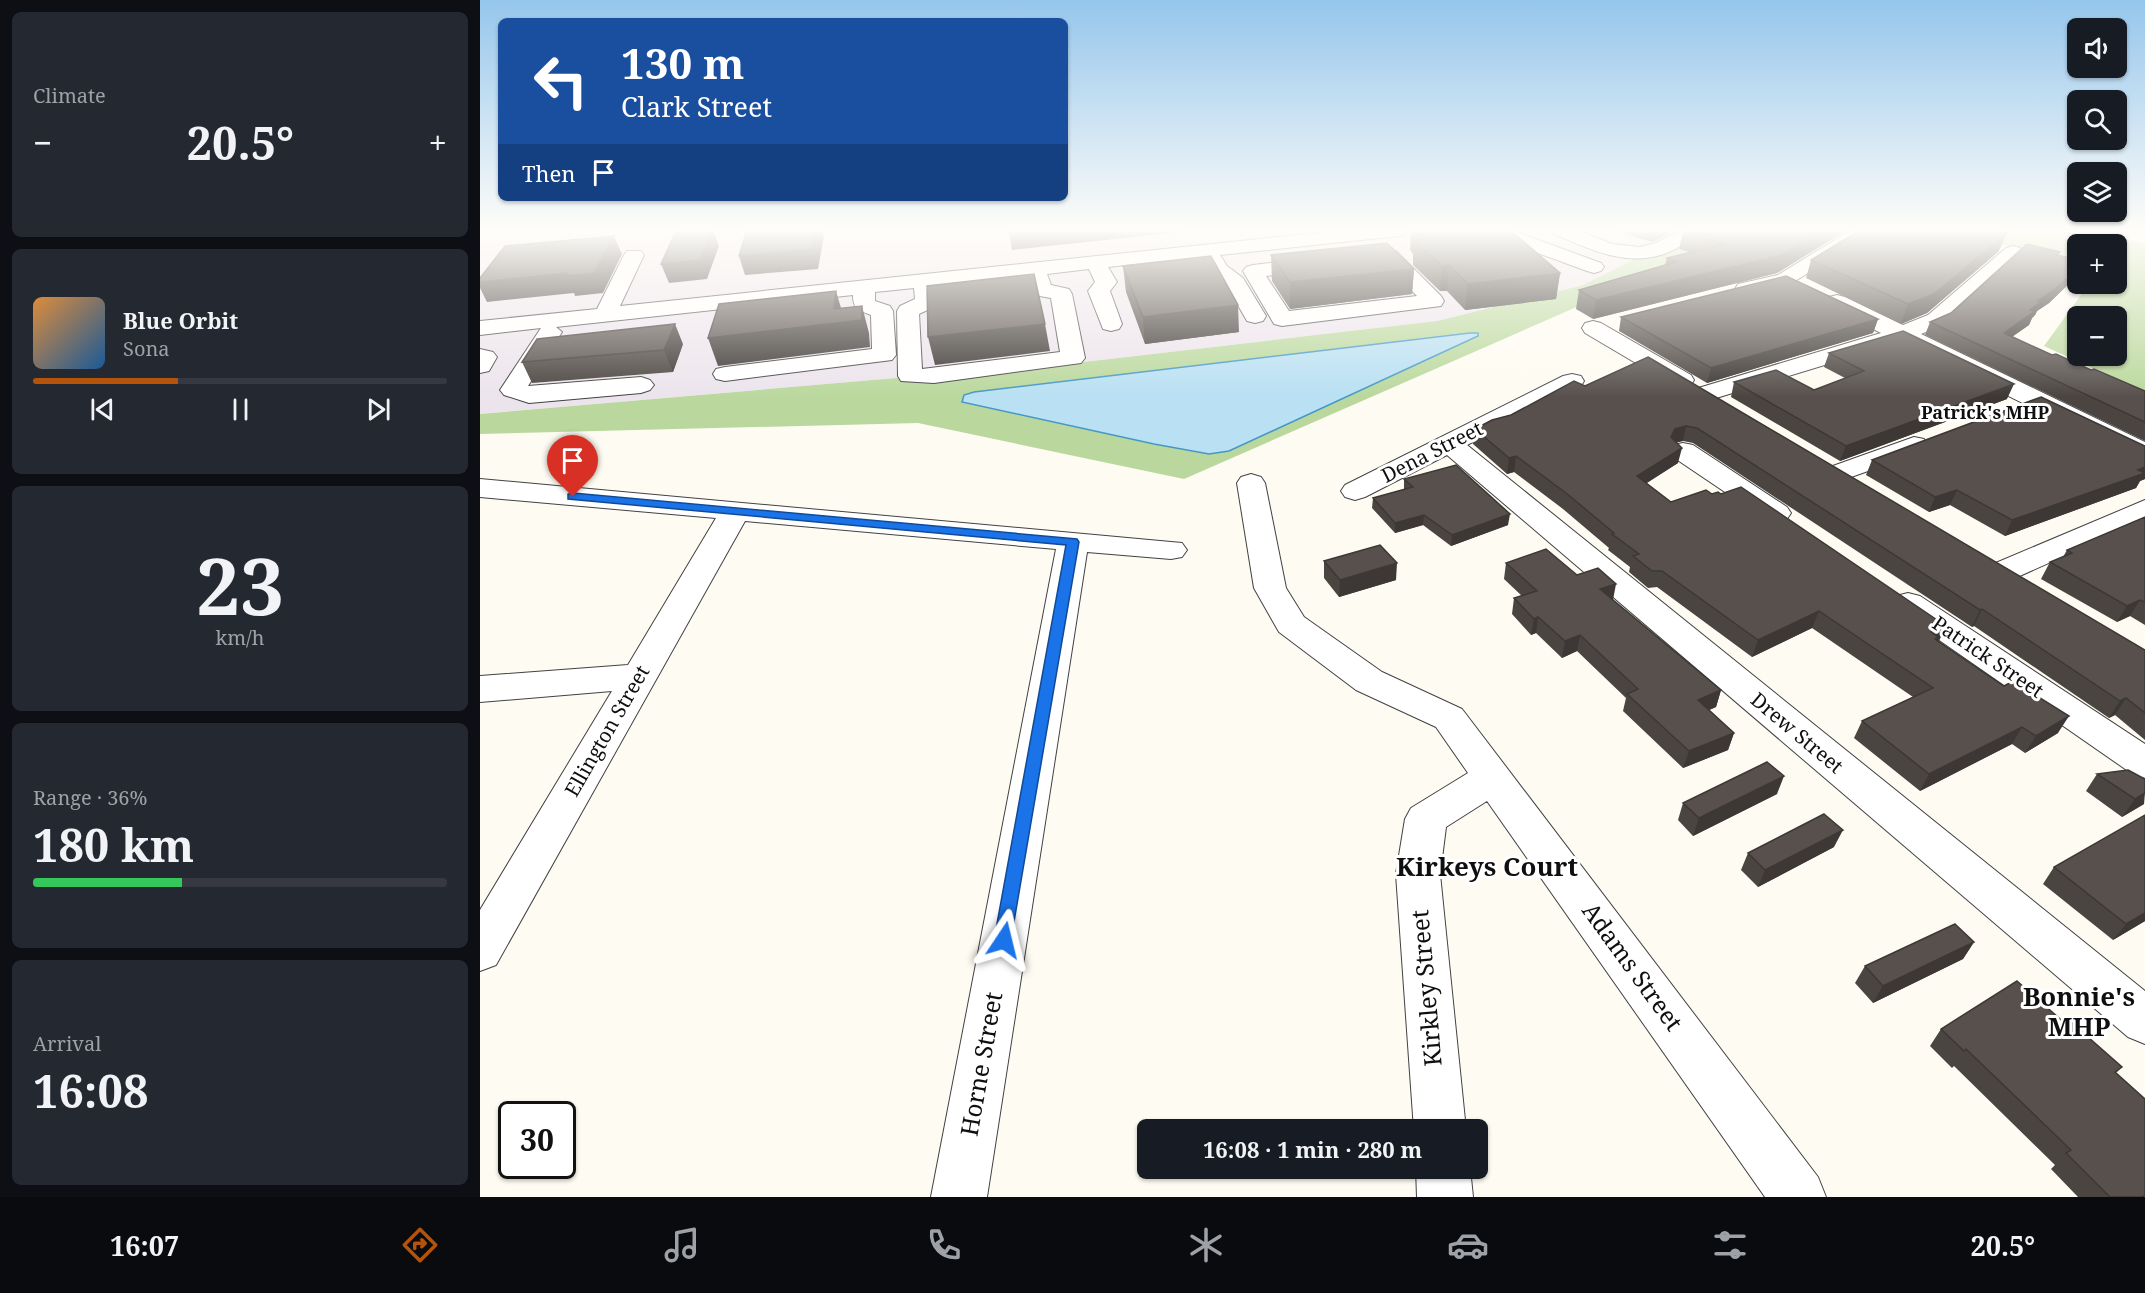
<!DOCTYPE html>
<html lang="en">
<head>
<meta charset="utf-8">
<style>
  :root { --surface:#171b24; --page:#242831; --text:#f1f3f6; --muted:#9ea1a6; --line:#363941; --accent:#b45309 }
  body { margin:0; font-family:"Noto Serif",serif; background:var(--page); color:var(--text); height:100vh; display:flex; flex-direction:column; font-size:22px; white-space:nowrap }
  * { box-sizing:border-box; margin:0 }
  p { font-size:20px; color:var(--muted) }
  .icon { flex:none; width:33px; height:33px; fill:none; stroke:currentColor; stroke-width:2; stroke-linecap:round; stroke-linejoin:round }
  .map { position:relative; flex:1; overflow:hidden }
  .details { display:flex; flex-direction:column; gap:12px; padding:12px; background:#0d0f14; width:480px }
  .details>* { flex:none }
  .top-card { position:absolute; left:18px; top:18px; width:570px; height:183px; border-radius:9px; box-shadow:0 2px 4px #0004; background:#1a4fa0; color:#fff; overflow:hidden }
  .fabs { position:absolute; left:1587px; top:18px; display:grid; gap:12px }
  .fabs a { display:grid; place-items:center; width:60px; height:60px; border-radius:9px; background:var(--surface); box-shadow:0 2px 4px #0004; font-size:30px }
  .speed { position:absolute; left:18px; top:1101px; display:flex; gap:12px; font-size:30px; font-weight:700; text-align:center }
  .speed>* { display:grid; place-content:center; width:78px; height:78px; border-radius:50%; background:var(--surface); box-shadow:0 2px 4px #0004; line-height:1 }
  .speed .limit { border:3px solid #111; border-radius:9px; background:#fff; color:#111 }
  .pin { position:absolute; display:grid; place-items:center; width:51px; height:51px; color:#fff; margin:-62px -26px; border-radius:50% 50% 50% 0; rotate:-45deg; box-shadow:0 0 6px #0007 }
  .pin .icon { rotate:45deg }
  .me { position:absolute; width:66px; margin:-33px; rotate:10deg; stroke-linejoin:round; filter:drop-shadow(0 0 4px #0008) }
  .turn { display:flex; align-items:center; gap:21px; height:126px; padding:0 24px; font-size:27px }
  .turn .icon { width:78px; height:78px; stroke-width:2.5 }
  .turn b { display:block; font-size:42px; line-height:51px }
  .then { display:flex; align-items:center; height:57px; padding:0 24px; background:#0003; gap:12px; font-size:22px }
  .big { font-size:45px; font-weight:700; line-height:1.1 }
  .details .widget { flex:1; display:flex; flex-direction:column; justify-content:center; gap:9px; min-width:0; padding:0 21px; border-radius:9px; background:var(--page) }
  .details .dial { align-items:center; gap:0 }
  .dial b { font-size:78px; line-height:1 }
  .song { display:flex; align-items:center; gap:18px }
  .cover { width:72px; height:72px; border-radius:9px; background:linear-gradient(135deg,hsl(30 70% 55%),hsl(210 70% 35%)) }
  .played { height:6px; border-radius:3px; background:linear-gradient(90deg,var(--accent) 35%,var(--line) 35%) }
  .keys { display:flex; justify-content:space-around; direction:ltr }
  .heat { display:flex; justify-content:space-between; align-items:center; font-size:33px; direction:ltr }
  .charge { height:9px; border-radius:4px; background:linear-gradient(90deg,#34c759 36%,var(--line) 0) }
  .trip { position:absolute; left:657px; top:1119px; width:351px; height:60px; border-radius:9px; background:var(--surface); box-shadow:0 2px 4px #0004; font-weight:700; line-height:60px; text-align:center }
  .tab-bar { display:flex; height:96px; justify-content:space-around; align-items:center; background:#090b0e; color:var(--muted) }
  .tab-bar .icon { width:42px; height:42px }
  .tab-bar .selected { color:var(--accent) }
  .tab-bar b { font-size:27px; color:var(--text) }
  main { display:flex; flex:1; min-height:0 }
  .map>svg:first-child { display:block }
</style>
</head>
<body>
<main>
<section class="details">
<div class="widget"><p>Climate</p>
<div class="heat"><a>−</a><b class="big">20.5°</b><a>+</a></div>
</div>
<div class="widget">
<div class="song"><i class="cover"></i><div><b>Blue Orbit</b><p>Sona</p></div></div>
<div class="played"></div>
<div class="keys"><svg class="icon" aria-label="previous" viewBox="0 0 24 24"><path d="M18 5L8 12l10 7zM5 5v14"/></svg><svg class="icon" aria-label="pause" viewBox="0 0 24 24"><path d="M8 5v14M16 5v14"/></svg><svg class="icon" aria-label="next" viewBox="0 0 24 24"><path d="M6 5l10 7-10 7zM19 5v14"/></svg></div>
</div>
<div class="widget dial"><b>23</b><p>km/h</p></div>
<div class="widget"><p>Range · 36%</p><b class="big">180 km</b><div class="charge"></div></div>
<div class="widget"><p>Arrival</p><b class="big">16:08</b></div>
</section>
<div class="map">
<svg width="1665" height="1197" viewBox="0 0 1665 1197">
  <rect width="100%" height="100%" fill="#fefbf2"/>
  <!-- industrial -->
  <path fill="#ece4ed" d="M0,230H1212L1103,285L957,321L612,361L0,414Z"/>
  <!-- forest -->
  <path fill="#bad89d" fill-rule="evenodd" d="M1212,230L1229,249L704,479L438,423L0,434V414L612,361L957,321L1103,285Z
    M1465,230H1615L1665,244V392L1564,346L1609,284H1636V244H1598L1597,264ZM1598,316H1636V356H1598Z"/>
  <!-- water -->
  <path fill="#b9e0f3" stroke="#4498c7" stroke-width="1.5" d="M990,333H998V336L749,451L729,454L674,444L482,402L484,395L494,392Z"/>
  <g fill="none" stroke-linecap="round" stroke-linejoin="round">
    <!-- minor casing -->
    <g stroke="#424242" stroke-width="2">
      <path id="minor" d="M865,230H928L925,234L918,236L740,255L747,266L763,278L786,316L783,321L775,323L767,321L747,286L732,274L721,257L628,267L637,282L630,291L642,324L639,329L631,331L623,329L608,291L615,282L609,269L567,274L571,285L589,289L592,294L605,358L601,363L454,383L421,381L418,376L417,311L420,306L435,299L434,288L395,292V301L410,306L413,311L416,355L412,360L245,381L236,379L233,374L236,369L245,367L392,349L391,315C378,310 373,309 373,295L76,327L82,332L48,386L161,377L170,380L174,385L170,390L161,393L49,403L24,395L20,390L61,328L0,335V321L117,309L144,255L147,251H161L164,255L140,306ZM547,276L554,295L571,298L580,352L442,369L439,314L454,307L457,302L455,286Z
        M1003,230H1031L1121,263L1124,267L1121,271L1114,273L1107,271L1006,234Z
        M1071,230H1097L1132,244L1160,247L1176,243L1201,230H1225L1222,234C1209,241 1197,249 1184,254C1145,267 1109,249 1074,234Z
        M1371,230H1394L1391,234L1312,283L1266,295L1258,294L1255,289L1258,284L1298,275Z
        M1533,246L1540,248L1543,252L1540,256L1464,325L1441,334L1665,442V461L1655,459L1420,342L1233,399L1224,402L1215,399L1211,394L1215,389L1401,333L1349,307L1346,302L1349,297L1357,295L1365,297L1423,325L1448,315L1526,248Z
        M909,249L916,251L961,296L964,301L961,306L802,326L794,324L763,271L766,267L773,265ZM904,262L937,296L809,311L786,276Z
        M1113,321L1121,323L1211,375L1214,380L1211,385L1202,387L1193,385L1105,333L1102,328L1105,323Z
        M0,349L13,352L17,357L9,371L0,373Z
        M1092,374L1101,376L1104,381L1101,386L987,445L1665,991V1044L1648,1037L967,455L885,497L875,500L865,497L861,491L865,485L1083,376Z
        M1434,437L1444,439L1448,445L1444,451L1360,481L1350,479L1346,473L1350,467Z
        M1203,443L1213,445L1307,507L1311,513L1307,519L1296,522L1285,519L1193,457L1189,451L1193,445Z
        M771,474L781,477L785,483L806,588L824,617L902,672L982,709L1338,1177L1346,1197H1285L1007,801L966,827L960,874L986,1130H934L916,874L925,819L931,808L988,773L956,727L876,690L799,632L774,588L757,483L761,477Z
        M0,479L702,543L707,550L702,557L691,559L607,552L507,1197H451L576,549L265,521L16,965L0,971V910L132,691L0,702V676L148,665L236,518L0,497Z
        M1665,500V520L1533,579L1522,582L1511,579L1506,572L1511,565Z
        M1428,593L1440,596L1665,744V778L1651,773L1416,610L1411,603L1416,596Z
        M936,1168H990L993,1197H937Z"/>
    </g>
    <!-- minor -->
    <use href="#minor" fill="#fff" fill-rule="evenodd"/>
  </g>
  <!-- wall -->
  <path fill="#4b4541" d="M931,230H1030L1080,273L1076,299L985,310L967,291H960L933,265V254L930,250Z
    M1133,230H1196L1172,242Z
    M1207,230H1367L1297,273L1113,319L1096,309L1099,290L1185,265L1187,258L1209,252L1199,249L1203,232Z
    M1519,251L1447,313L1421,324L1326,278L1331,260Z
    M791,255L934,269L932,294L810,309L792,281Z
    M1579,255L1598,260V275L1569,303L1557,311L1555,315L1552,318L1549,325L1532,337L1572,355L1665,391V441L1445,335L1450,322L1471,313Z
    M643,266L759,332L665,344L646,292Z
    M1141,317L1398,319L1393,333L1227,383L1139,331Z
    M203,344L193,372L52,383L42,362Z
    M1349,353L1527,399L1360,461L1251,397L1254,382L1334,390L1365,378L1344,367Z
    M1168,357L1665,650V740L1635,715L1629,718L1494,626L1492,627L1213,443L1203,441L1196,442L1198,463L1166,483L1191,502L1232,494L1466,626L1459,641L1578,733L1545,753L1532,744L1440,791L1374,738L1382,721L1433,697L1332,628L1272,657L1177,587L1168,588L1149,572L1150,567L1128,550L1129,548L1083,509L1034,472L1027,474L993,444L995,429L1105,386Z
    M1662,446H1665V479L1660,481L1656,488L1525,536L1470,505L1449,512L1386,475L1392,460Z
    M924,479L1028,525L971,546L943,525L915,533L892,508L893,498L924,489Z
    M1665,517V625L1650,616L1637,622L1561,579L1570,562L1583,557L1587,550Z
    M844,561L916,580L859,597L844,578Z
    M1026,563L1097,575L1133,600L1241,690L1236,707L1229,710L1254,733L1248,750L1203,768L1143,711L1146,698L1097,651L1082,658L1056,633L1051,635L1032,614L1034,598L1042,596L1024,579Z
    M1617,774L1664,804L1642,817L1606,791Z
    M1297,794L1213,836L1198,820L1203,803Z
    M1665,815V921L1633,940L1563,884L1574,867Z
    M1354,847L1278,887L1261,870L1268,853Z
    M1494,942L1483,959L1393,1003L1375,983L1385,966Z
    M1588,1026L1642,1067L1636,1073L1665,1197H1598L1571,1169L1575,1165L1474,1066L1472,1068L1450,1046L1461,1029Z"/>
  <!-- shaded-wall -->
  <path fill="#3d3835" d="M232,230H233L239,246L227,279L189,283L181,264Z
    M336,230H342L344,236L338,269L265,275L259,256Z
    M552,230H719L532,250L529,232Z
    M1175,230H1196L1172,242Z
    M1344,230H1367L1297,273L1113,319L1116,300Z
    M1527,233L1519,251L1447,313L1421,324L1428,304Z
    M134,236L142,254L123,293L95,296L94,293L7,302L0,288V282Z
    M969,265L967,291H960L962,266Z
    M1598,268V275L1569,303L1557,311L1555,315L1552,318L1549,325L1518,346L1524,333L1558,301Z
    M934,269L932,294L810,309V282Z
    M1080,273L1076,299L985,310L988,284Z
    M356,291L364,318L382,306L389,333L390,347L238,366L228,338L354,309Z
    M758,305L759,332L665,344L663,317Z
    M1398,319L1393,333L1227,383L1231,368Z
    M195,324L203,344L193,372L184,350Z
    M565,324L570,351L455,365L448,337Z
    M1534,384L1527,399L1360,461L1366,446Z
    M1206,426L1203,441L1191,444V437L1195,429Z
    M1202,448L1198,463L1153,492L1157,476Z
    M1036,456L1034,472L1027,474L1029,458Z
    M1665,467V479L1660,481L1656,488L1525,536L1532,520Z
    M1477,490L1470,505L1449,512L1455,497Z
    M1030,514L1028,525L971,546L972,535Z
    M944,515L943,525L915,533V523Z
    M917,563L916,580L859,597L860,580Z
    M1136,584L1133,600L1120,589Z
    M1660,600L1650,616L1637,622L1647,606Z
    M1502,609L1494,626L1492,627L1500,610Z
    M1339,611L1332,628L1272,657L1278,640Z
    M1058,617L1056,633L1051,635L1054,619Z
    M1466,626L1458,642L1451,632Z
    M1100,635L1097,651L1082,658L1085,641Z
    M1241,690L1236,707L1213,717L1218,700Z
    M1646,698L1635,715L1629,718L1640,701Z
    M1589,716L1578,733L1545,753L1556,736Z
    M1542,727L1532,744L1440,791L1449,774Z
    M1254,733L1248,750L1203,768L1209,751Z
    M1304,776L1297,794L1213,836L1219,818Z
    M1665,793L1664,804L1642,817L1655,799Z
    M1363,830L1354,847L1278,887L1285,870Z
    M1665,913V921L1633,940L1646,924Z
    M1494,942L1483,959L1393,1003L1403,986Z"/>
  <!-- building -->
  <path fill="#57504c" stroke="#3d3835" stroke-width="1.5" d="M209,230H232L220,260L181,264L196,231Z
    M267,230H336L332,249L259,256Z
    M528,230H552L529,232Z
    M935,230H1030L1080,273L988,284L969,265L962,266L934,240L944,239Z
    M1207,230H1344L1302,255L1116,300L1099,290L1196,262L1187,258L1245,244L1203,232Z
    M1380,230H1514L1527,233L1454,294L1428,304L1331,260Z
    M134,236L114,273L86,276L87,273L0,282V278L25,246Z
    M907,243L934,269L810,282L791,255Z
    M1547,244L1580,252L1577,255L1598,260V268L1575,289L1558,301L1561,302L1550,310L1555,311L1524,333L1572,355L1576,354L1611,370L1614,369L1665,391V422L1450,322L1471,313Z
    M731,256L758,305L663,317L643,266Z
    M554,274L565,324L448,337L447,286Z
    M1306,276L1398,319L1231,368L1141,317Z
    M356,291L354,309L382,306V320L228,338L239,304Z
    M195,324L184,350L42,362L57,339Z
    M1423,331L1534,384L1366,446L1254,382L1296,370L1334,390L1384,371L1349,353Z
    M1168,357L1665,650V713L1646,698L1640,701L1502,609L1500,610L1217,428L1206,426L1195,429L1191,437L1202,448L1157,476L1191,502L1226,490L1232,494L1238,492L1241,494L1261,487L1466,626L1451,632L1458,637L1455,639L1524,686L1533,681L1589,716L1556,736L1542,727L1449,774L1382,721L1453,688L1339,611L1278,640L1182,571H1172L1153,556L1159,554L1132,534L1134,533L1086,493L1036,456L1029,458L995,429L1012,420L1031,415L1094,381L1105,386Z
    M1561,397L1665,446V467L1658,470L1665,473L1532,520L1477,490L1455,497L1392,460Z
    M976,465L1030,514L972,535L944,515L915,523L893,498L933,487L924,479Z
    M1665,517V602L1660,600L1647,606L1570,562L1592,553L1587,550Z
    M900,545L917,563L860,580L844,561Z
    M1066,549L1097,575L1118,568L1136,584L1120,589L1241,690L1218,700L1254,733L1209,751L1147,694L1158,689L1100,635L1085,641L1058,617L1054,619L1034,598L1057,591L1026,563Z
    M1287,762L1304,776L1219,818L1203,803Z
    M1648,770L1665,779V793L1655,799L1617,774Z
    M1344,814L1363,830L1285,870L1268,853Z
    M1665,815V913L1646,924L1574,867Z
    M1475,924L1494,942L1403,986L1385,966Z
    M1537,981L1588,1026L1592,1023L1642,1067L1635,1072L1665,1099V1195L1662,1197H1630L1586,1153L1591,1150L1486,1049L1484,1051L1461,1029Z"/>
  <!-- sky -->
  <linearGradient id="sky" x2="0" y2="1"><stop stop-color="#95c6ec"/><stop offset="0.58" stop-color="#fffdf9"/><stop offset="1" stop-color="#fffdf9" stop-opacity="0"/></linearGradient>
  <rect width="1665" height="397" fill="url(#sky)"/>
  <!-- route -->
  <path fill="#1a73e8" stroke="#114b97" stroke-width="1.5" d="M93,493L597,539L599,542L530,945L524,948L517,945L514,940L586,545L88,499V494Z"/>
  <g text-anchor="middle" stroke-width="6" stroke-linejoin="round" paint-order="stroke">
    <!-- far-neighbourhood labels -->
    <g font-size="18" font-weight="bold" fill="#0f0f0f" stroke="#fff">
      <text x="1505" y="419">Patrick's MHP</text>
    </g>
    <!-- street labels -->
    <g font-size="20" fill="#0f0f0f" stroke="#fff">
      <text transform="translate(952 452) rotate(-27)" y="7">Dena Street</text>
      <text transform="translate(1508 657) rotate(34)" y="7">Patrick Street</text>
      <text transform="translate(127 731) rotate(-60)" y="7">Ellington Street</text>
      <text transform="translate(1317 733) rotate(40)" y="7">Drew Street</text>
    </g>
    <!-- near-street labels -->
    <g font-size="24" fill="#0f0f0f" stroke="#fff">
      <text transform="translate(1152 967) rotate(54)" y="8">Adams Street</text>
      <text transform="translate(947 988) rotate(-95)" y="8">Kirkley Street</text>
      <text transform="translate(502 1064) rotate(-80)" y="8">Horne Street</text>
    </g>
    <!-- near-neighbourhood labels -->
    <g font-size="26" font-weight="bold" fill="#0f0f0f" stroke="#fff">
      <text x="1007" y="876">Kirkeys Court</text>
      <text x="1599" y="1006">Bonnie's<tspan x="1599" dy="30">MHP</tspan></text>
    </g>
  </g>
</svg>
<div class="fabs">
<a><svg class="icon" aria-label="sound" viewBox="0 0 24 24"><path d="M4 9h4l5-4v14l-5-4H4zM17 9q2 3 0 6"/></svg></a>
<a><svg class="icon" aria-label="search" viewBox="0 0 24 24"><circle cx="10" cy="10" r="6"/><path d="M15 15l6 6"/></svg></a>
<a><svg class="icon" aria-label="layers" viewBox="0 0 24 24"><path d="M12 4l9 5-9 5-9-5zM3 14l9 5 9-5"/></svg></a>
<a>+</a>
<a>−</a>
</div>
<div class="speed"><div class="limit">30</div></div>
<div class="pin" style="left:93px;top:497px;background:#d93025"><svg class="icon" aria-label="arrive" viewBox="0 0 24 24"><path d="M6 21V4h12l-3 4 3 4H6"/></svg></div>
<svg class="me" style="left:524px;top:940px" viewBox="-20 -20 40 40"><path d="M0-17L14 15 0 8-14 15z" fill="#1a73e8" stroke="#fff" stroke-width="4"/></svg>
<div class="trip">16:08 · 1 min · 280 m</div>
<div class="top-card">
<div class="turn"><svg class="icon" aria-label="left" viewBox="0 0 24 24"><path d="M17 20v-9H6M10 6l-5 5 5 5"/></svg><div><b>130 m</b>Clark Street</div></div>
<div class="then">Then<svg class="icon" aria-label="arrive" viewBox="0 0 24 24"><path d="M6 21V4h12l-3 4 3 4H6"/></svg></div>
</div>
</div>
</main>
<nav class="tab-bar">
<b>16:07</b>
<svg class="icon selected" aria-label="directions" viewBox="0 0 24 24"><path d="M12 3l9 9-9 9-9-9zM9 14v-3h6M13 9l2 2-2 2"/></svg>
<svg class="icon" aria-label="music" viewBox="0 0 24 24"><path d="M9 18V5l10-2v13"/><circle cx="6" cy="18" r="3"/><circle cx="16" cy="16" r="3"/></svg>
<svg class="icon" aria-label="phone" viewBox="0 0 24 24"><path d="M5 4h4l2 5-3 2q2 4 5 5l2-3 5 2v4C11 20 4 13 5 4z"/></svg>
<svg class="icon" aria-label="climate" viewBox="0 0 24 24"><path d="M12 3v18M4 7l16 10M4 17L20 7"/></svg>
<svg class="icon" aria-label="car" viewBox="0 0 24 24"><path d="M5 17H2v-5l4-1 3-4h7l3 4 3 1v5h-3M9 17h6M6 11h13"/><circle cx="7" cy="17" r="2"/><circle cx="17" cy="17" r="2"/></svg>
<svg class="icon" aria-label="filters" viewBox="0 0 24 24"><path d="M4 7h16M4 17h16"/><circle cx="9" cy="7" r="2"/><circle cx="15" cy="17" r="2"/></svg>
<b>20.5°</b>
</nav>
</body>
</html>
